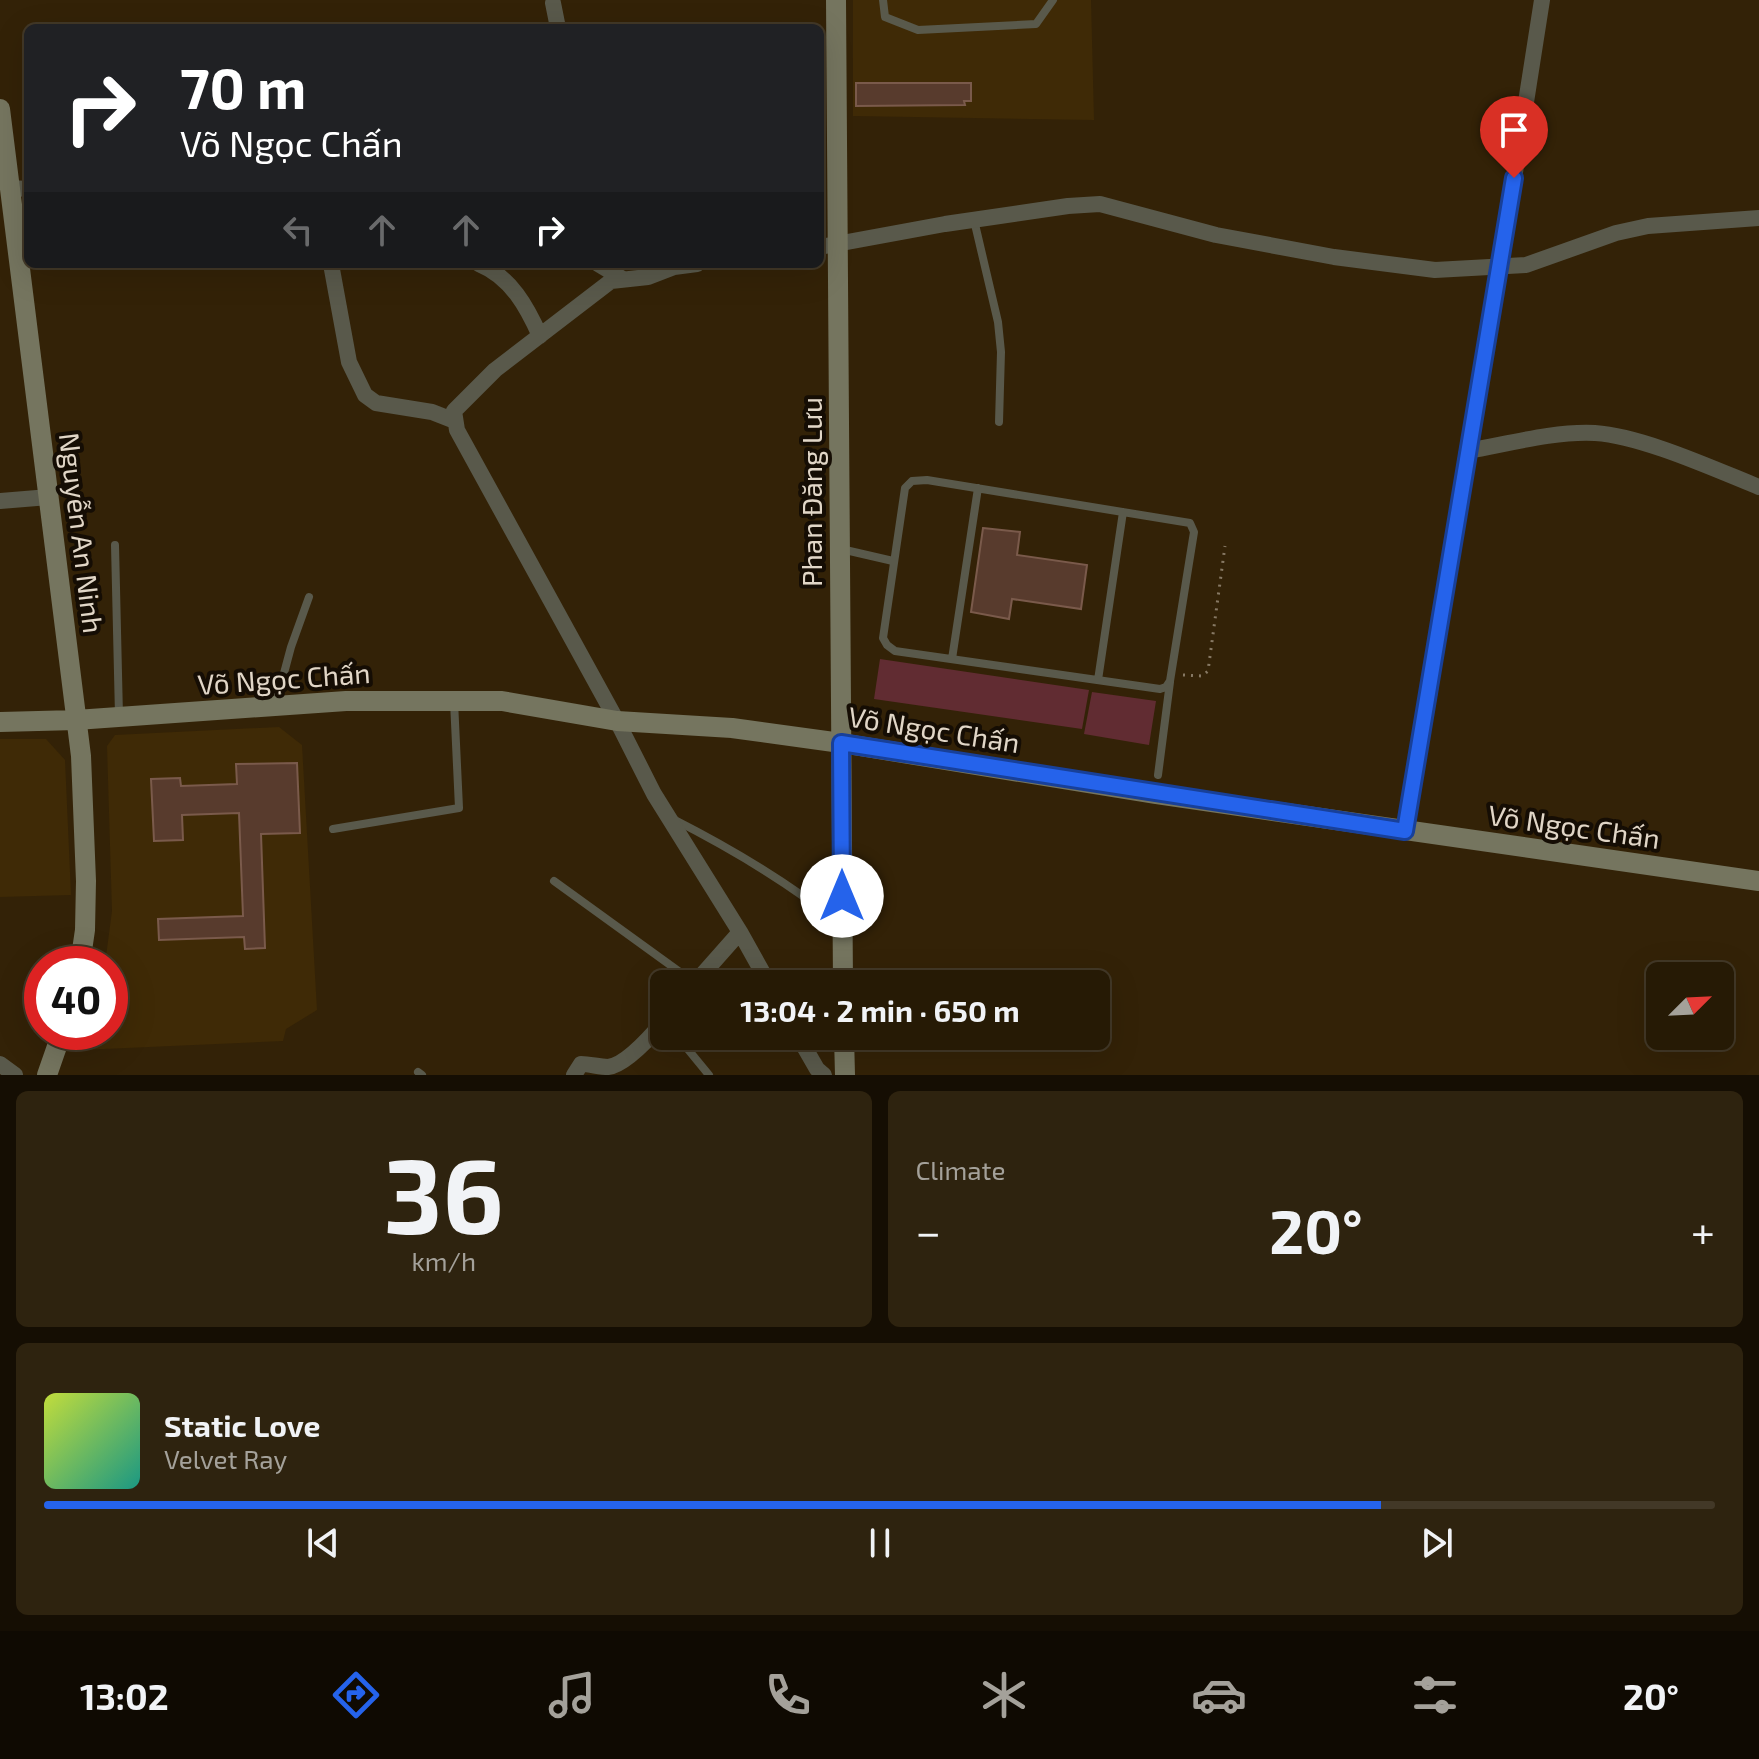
<!DOCTYPE html>
<html lang="en">
<head>
<meta charset="utf-8">
<style>
  :root { --surface:#261a05; --page:#2e230f; --text:#f1f3f6; --muted:#a4a19a; --line:#423827; --accent:#2563eb }
  body { margin:0; font-family:"Exo 2",sans-serif; background:var(--page); color:var(--text); height:100vh; display:flex; flex-direction:column; font-size:30px; white-space:nowrap }
  * { box-sizing:border-box; margin:0 }
  p { font-size:26px; color:var(--muted) }
  .icon { flex:none; width:44px; height:44px; fill:none; stroke:currentColor; stroke-width:2; stroke-linecap:round; stroke-linejoin:round }
  .map { position:relative; height:1075px; overflow:hidden }
  .side { display:flex; flex-direction:column; gap:16px; padding:16px; background:#150e03; flex:1 }
  .side>* { flex:none }
  .banner { position:absolute; left:24px; top:24px; width:800px; height:244px; border-radius:12px; box-shadow:0 8px 32px #0002,0 0 0 2px var(--line); background:#202124; color:#fff; overflow:hidden }
  .needle { width:52px; rotate:66deg }
  .tools { position:absolute; left:1646px; top:962px; display:grid; gap:16px }
  .tools a { display:grid; place-items:center; width:88px; height:88px; border-radius:12px; background:var(--surface); box-shadow:0 8px 32px #0002,0 0 0 2px var(--line); font-size:40px }
  .speed { position:absolute; left:24px; top:946px; display:flex; gap:16px; font-size:40px; font-weight:700; text-align:center }
  .speed>* { display:grid; place-content:center; width:104px; height:104px; border-radius:50%; background:var(--surface); box-shadow:0 8px 32px #0002,0 0 0 2px var(--line); line-height:1 }
  .speed .limit { border:12px solid #d22; background:#fff; color:#111 }
  .pin { position:absolute; display:grid; place-items:center; width:68px; height:68px; color:#fff; margin:-82px -34px; border-radius:50% 50% 50% 0; rotate:-45deg; box-shadow:0 0 8px #0007 }
  .pin .icon { rotate:45deg }
  .me { position:absolute; width:88px; margin:-44px; rotate:0deg; stroke-linejoin:round; filter:drop-shadow(0 0 6px #0008) }
  .turn { display:flex; align-items:center; gap:28px; height:168px; padding:0 24px; font-size:36px }
  .turn .icon { width:104px; height:104px; stroke-width:2.5 }
  .turn b { display:block; font-size:56px; line-height:68px }
  .lanes { display:flex; align-items:center; height:76px; padding:0 24px; background:#0003; justify-content:center; gap:40px; direction:ltr }
  .lanes .off { opacity:.35 }
  .big { font-size:60px; font-weight:700; line-height:1.1 }
  .side .card { flex:1; display:flex; flex-direction:column; justify-content:center; gap:12px; min-width:0; padding:0 28px; border-radius:12px; background:var(--page) }
  .side .dial { align-items:center; gap:0 }
  .dial b { font-size:104px; line-height:1 }
  .song { display:flex; align-items:center; gap:24px }
  .cover { width:96px; height:96px; border-radius:12px; background:linear-gradient(135deg,hsl(70 70% 55%),hsl(170 70% 35%)) }
  .played { height:8px; border-radius:4px; background:linear-gradient(90deg,var(--accent) 80%,var(--line) 80%) }
  .keys { display:flex; justify-content:space-around; direction:ltr }
  .heat { display:flex; justify-content:space-between; align-items:center; font-size:44px; direction:ltr }
  .side .tiles { flex:1; display:grid; gap:16px; grid-template-columns:1fr 1fr }
  .card:last-child { grid-column:span 2 }
  .trip { position:absolute; left:650px; top:970px; width:460px; height:80px; border-radius:12px; background:var(--surface); box-shadow:0 8px 32px #0002,0 0 0 2px var(--line); font-weight:700; line-height:80px; text-align:center }
  .menu { display:flex; height:128px; justify-content:space-around; align-items:center; background:#0f0a02; color:var(--muted) }
  .menu .icon { width:56px; height:56px }
  .menu .active { color:var(--accent) }
  .menu b { font-size:36px; color:var(--text) }
  .map>svg:first-child { display:block }
</style>
</head>
<body>
<div class="map">
<svg width="1759" height="1075" viewBox="0 0 1759 1075">
  <rect width="100%" height="100%" fill="#332207"/>
  <!-- built -->
  <path fill="#3f2a06" d="M853,0H1091L1094,120L853,116Z
    M279,727L302,745L317,1010L286,1029L283,1041L81,1050L87,1032H110V964H105L112,911L107,746L115,735Z
    M0,739H46L65,760L71,895L0,897Z"/>
  <!-- green -->
  <path fill="#612c32" d="M880,659L1089,690L1082,729L874,699Z
    M1092,692L1156,701L1149,745L1084,734Z"/>
  <!-- building -->
  <path fill="#583b2d" stroke="#7a5a4b" stroke-width="2" d="M856,83H971V101H964L965,105L856,106Z
    M983,528L1020,532L1017,555L1087,565L1081,609L1012,599L1009,619L971,612Z
    M297,763L300,833L261,834L265,948L245,949L244,937L159,940L158,919L243,916L239,813L182,815L183,840L154,841L151,779L180,778L181,786L237,784L236,764Z"/>
  <g fill="none" stroke-linecap="round" stroke-linejoin="round">
    <!-- path -->
    <path stroke="#877964" stroke-width="3" stroke-dasharray="2 6" stroke-linecap="butt" d="M1183,675L1202,676L1208,671L1225,546"/>
    <!-- lane -->
    <path stroke="#59594b" stroke-width="8" d="M883,0L885,17L918,30L1036,24L1053,0
      M974,220L998,322L1001,352L999,422
      M927,480L1190,523L1194,532L1170,681L1166,687L1160,689L895,651L887,645L883,638L905,488L912,481Z
      M115,545L119,716
      M841,549L893,561
      M952,659L978,488
      M1098,680L1123,512
      M276,703L291,647L309,597
      M1158,775L1170,682
      M673,819C732,849 788,882 840,924
      M333,829L459,808L454,701
      M554,881L695,983
      M677,1036L709,1075
      M418,1072L422,1075"/>
    <!-- street -->
    <path stroke="#59594b" stroke-width="16" d="M553,3L558,28
      M10,188L28,189
      M820,247L945,224L1068,206L1100,204L1216,235L1334,257L1435,270L1526,265L1616,233L1648,226L1759,218
      M331,264L349,362L365,395L376,403L432,412L455,421
      M479,264C511,277 527,307 540,336
      M598,264L623,279
      M697,264L674,267L648,277L611,281L495,370L454,411L457,430L617,721L654,794L740,932L769,984
      M1467,451C1508,444 1553,431 1595,433C1642,436 1714,469 1759,487
      M0,501L49,497
      M1405,831L1430,690L1467,451L1500,268L1542,0
      M694,984L740,932
      M798,1036L817,1069L824,1075
      M0,1064L15,1075
      M574,1075L581,1064C590,1064 599,1067 608,1067C626,1065 653,1034 664,1021"/>
    <!-- secondary -->
    <path stroke="#75755f" stroke-width="20" d="M836,0L843,984
      M0,109L81,756L86,881L85,930L80,964
      M0,722L76,720L346,701H502L617,721L732,728L841,743L1155,794L1759,881
      M844,1036L845,1075
      M47,1075L62,1032"/>
  </g>
  <g fill="none" stroke-linecap="round" stroke-linejoin="round">
    <!-- route casing -->
    <g stroke="#184099" stroke-width="20">
      <path id="route" d="M842,896L841,743L1405,831L1514,178"/>
    </g>
    <!-- route -->
    <use href="#route" stroke="#2563eb" stroke-width="14"/>
  </g>
  <g text-anchor="middle" stroke-width="8" stroke-linejoin="round" paint-order="stroke">
    <!-- street labels -->
    <g font-size="28" fill="#e1d6c7" stroke="#150d04">
      <text transform="translate(812 492) rotate(-90)" y="10">Phan Đăng Lưu</text>
      <text transform="translate(81 533) rotate(83)" y="10">Nguyễn An Ninh</text>
      <text transform="translate(284 679) rotate(-4)" y="10">Võ Ngọc Chấn</text>
      <text transform="translate(934 730) rotate(9)" y="10">Võ Ngọc Chấn</text>
      <text transform="translate(1574 827) rotate(8)" y="10">Võ Ngọc Chấn</text>
    </g>
  </g>
</svg>
<div class="tools">
<a><svg class="needle" viewBox="-14 -14 28 28"><path d="M0-13l5 13h-10z" fill="#e53935"/><path d="M0 13l5-13h-10z" fill="#a4a19a"/></svg></a>
</div>
<div class="speed"><div class="limit">40</div></div>
<div class="pin" style="left:1514px;top:178px;background:#d93025"><svg class="icon" aria-label="arrive" viewBox="0 0 24 24"><path d="M6 21V4h12l-3 4 3 4H6"/></svg></div>
<svg class="me" style="left:842px;top:896px" viewBox="-20 -20 40 40"><circle r="19" fill="#fff"/><path d="M0-13L10 11 0 6-10 11z" fill="#2563eb"/></svg>
<div class="trip">13:04 · 2 min · 650 m</div>
<div class="banner">
<div class="turn"><svg class="icon" aria-label="right" viewBox="0 0 24 24"><path d="M7 20v-9h11M14 6l5 5-5 5"/></svg><div><b>70 m</b>Võ Ngọc Chấn</div></div>
<div class="lanes"><svg class="icon off" aria-label="left" viewBox="0 0 24 24"><path d="M17 20v-9H6M10 6l-5 5 5 5"/></svg><svg class="icon off" aria-label="ahead" viewBox="0 0 24 24"><path d="M12 20V5M6 11l6-6 6 6"/></svg><svg class="icon off" aria-label="ahead" viewBox="0 0 24 24"><path d="M12 20V5M6 11l6-6 6 6"/></svg><svg class="icon" aria-label="right" viewBox="0 0 24 24"><path d="M7 20v-9h11M14 6l5 5-5 5"/></svg></div>
</div>
</div>
<section class="side">
<div class="tiles">
<div class="card dial"><b>36</b><p>km/h</p></div>
<div class="card"><p>Climate</p>
<div class="heat"><a>−</a><b class="big">20°</b><a>+</a></div>
</div>
<div class="card">
<div class="song"><i class="cover"></i><div><b>Static Love</b><p>Velvet Ray</p></div></div>
<div class="played"></div>
<div class="keys"><svg class="icon" aria-label="previous" viewBox="0 0 24 24"><path d="M18 5L8 12l10 7zM5 5v14"/></svg><svg class="icon" aria-label="pause" viewBox="0 0 24 24"><path d="M8 5v14M16 5v14"/></svg><svg class="icon" aria-label="next" viewBox="0 0 24 24"><path d="M6 5l10 7-10 7zM19 5v14"/></svg></div>
</div>
</div>
</section>
<nav class="menu">
<b>13:02</b>
<svg class="icon active" aria-label="directions" viewBox="0 0 24 24"><path d="M12 3l9 9-9 9-9-9zM9 14v-3h6M13 9l2 2-2 2"/></svg>
<svg class="icon" aria-label="music" viewBox="0 0 24 24"><path d="M9 18V5l10-2v13"/><circle cx="6" cy="18" r="3"/><circle cx="16" cy="16" r="3"/></svg>
<svg class="icon" aria-label="phone" viewBox="0 0 24 24"><path d="M5 4h4l2 5-3 2q2 4 5 5l2-3 5 2v4C11 20 4 13 5 4z"/></svg>
<svg class="icon" aria-label="climate" viewBox="0 0 24 24"><path d="M12 3v18M4 7l16 10M4 17L20 7"/></svg>
<svg class="icon" aria-label="car" viewBox="0 0 24 24"><path d="M5 17H2v-5l4-1 3-4h7l3 4 3 1v5h-3M9 17h6M6 11h13"/><circle cx="7" cy="17" r="2"/><circle cx="17" cy="17" r="2"/></svg>
<svg class="icon" aria-label="filters" viewBox="0 0 24 24"><path d="M4 7h16M4 17h16"/><circle cx="9" cy="7" r="2"/><circle cx="15" cy="17" r="2"/></svg>
<b>20°</b>
</nav>
</body>
</html>
